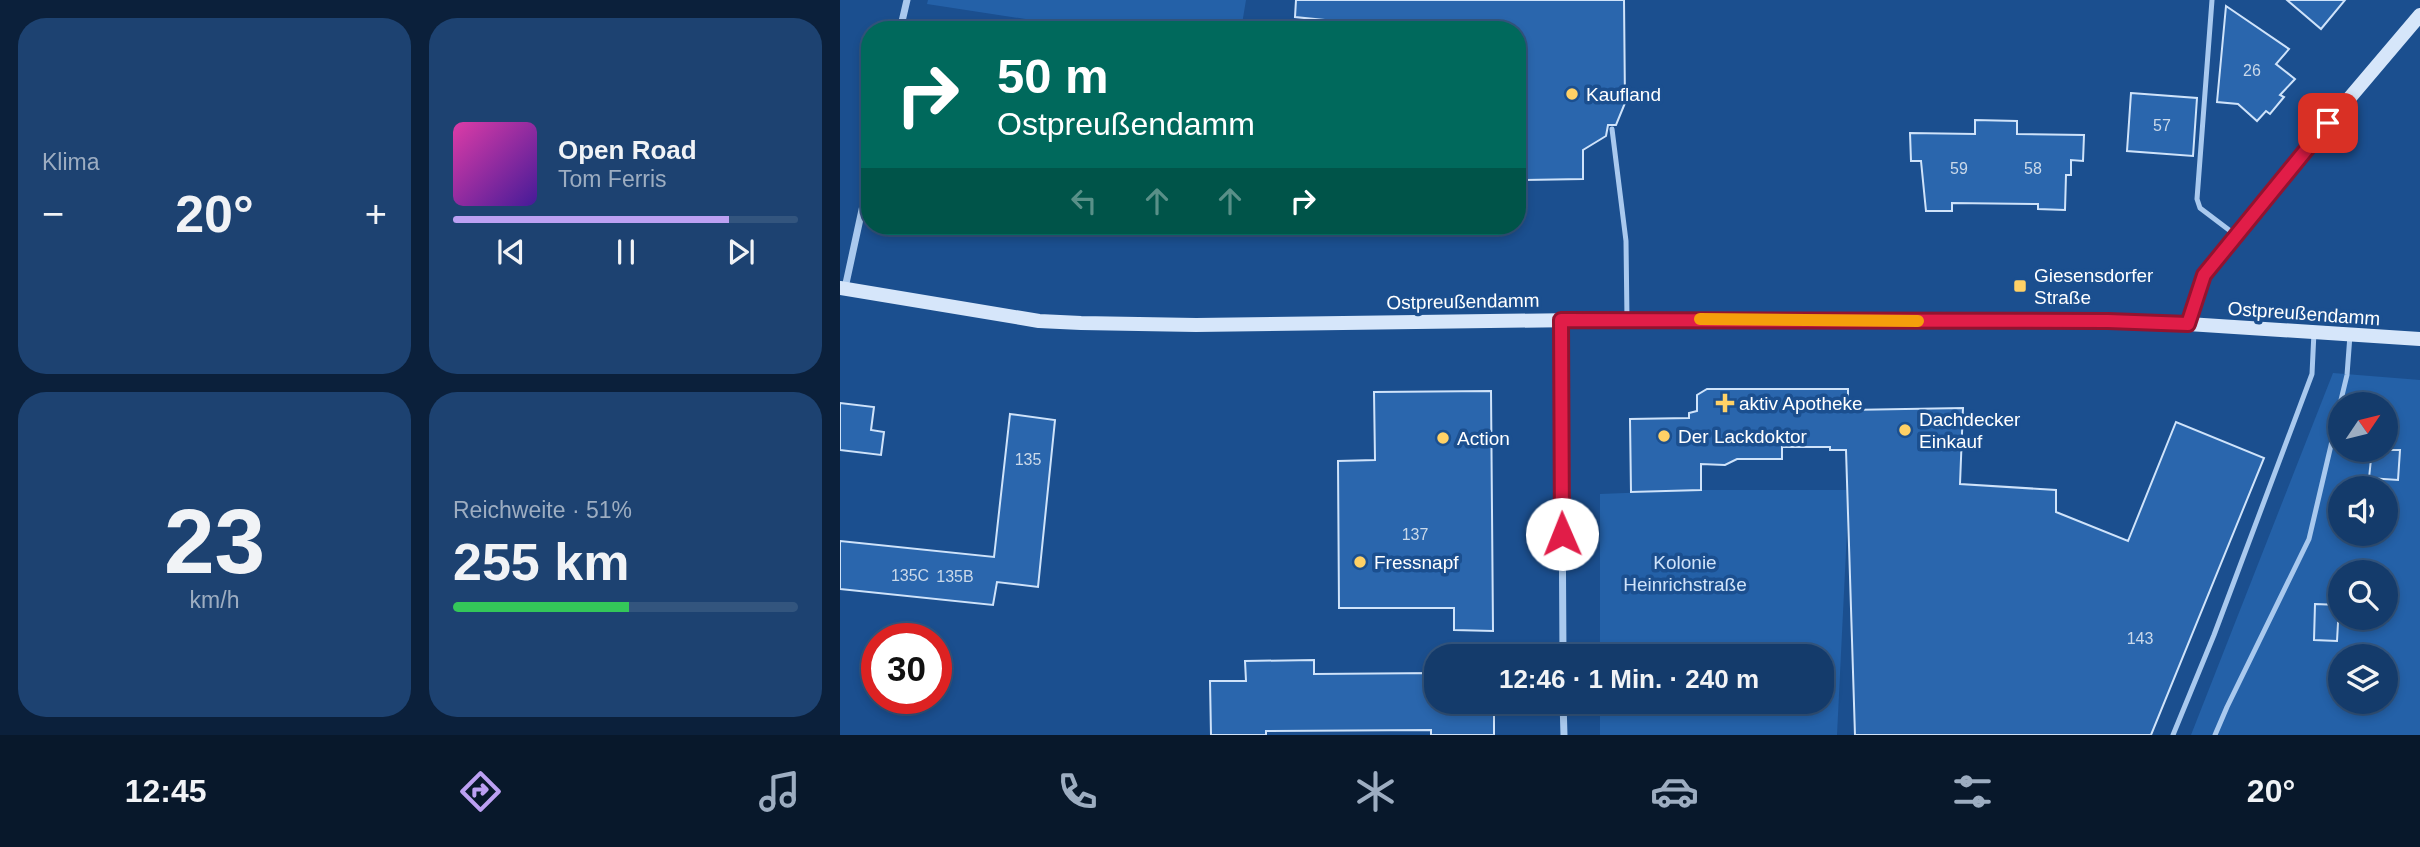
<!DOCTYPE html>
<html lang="de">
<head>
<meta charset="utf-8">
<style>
  :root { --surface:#143b6b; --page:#1d4271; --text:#f1f3f6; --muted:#9dadc1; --line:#33557e; --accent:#bca0f2 }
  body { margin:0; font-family:Arial,sans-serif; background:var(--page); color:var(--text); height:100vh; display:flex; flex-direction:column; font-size:26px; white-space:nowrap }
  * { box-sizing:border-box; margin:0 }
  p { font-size:23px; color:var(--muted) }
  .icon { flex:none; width:38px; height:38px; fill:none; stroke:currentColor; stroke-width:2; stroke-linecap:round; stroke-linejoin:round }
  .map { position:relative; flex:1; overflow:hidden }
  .drawer { display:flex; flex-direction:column; gap:18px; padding:18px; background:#0b203b; width:840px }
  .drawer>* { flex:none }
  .banner { position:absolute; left:21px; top:21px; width:665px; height:214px; border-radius:28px; box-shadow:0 4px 10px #0003,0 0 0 2px var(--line); background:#00695c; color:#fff; overflow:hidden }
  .needle { width:46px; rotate:55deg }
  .controls { position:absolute; left:1488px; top:392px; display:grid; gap:14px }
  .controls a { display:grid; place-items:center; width:70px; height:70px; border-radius:50%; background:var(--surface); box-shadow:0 4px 10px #0003,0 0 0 2px var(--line); font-size:35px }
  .speed { position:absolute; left:21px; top:623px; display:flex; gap:14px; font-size:35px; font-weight:700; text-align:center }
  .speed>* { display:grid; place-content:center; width:91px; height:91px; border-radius:50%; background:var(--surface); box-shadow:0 4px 10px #0003,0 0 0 2px var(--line); line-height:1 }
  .speed .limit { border:10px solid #d22; background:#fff; color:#111 }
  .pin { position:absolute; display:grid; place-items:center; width:60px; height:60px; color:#fff; margin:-30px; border-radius:14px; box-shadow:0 4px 10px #0006 }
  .me { position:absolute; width:77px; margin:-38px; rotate:359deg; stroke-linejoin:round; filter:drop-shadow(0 0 5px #0008) }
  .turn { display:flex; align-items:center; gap:24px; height:147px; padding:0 21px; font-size:32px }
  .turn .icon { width:91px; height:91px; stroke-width:2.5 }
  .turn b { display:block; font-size:49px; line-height:60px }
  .lanes { display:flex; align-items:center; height:66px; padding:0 21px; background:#0003; justify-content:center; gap:35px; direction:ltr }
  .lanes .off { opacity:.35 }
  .big { font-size:52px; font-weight:800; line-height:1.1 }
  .drawer .tile { flex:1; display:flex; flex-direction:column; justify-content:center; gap:10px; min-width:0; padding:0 24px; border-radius:28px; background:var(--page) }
  .drawer .dial { align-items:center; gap:0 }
  .dial b { font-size:91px; line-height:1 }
  .song { display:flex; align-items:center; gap:21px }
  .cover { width:84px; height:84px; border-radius:10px; background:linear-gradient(135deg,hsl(320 70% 55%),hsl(260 70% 35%)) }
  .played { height:7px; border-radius:4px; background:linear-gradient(90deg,var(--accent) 80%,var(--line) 80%) }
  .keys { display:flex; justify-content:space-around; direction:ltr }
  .heat { display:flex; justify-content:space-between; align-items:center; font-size:38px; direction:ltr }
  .charge { height:10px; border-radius:5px; background:linear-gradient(90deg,#34c759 51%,var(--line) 0) }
  .drawer .tiles { flex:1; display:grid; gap:18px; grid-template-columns:repeat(2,1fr) }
  .trip { position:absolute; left:584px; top:644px; width:410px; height:70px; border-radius:28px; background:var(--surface); box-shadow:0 4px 10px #0003,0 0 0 2px var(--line); font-weight:800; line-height:70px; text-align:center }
  .tab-bar { display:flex; height:112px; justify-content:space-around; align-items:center; background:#08182b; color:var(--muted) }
  .tab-bar .icon { width:49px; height:49px }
  .tab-bar .on { color:var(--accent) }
  .tab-bar b { font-size:32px; color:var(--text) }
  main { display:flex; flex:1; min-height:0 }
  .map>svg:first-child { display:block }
</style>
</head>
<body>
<main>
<section class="drawer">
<div class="tiles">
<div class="tile"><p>Klima</p>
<div class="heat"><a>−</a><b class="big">20°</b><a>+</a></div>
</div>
<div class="tile">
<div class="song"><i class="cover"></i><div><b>Open Road</b><p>Tom Ferris</p></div></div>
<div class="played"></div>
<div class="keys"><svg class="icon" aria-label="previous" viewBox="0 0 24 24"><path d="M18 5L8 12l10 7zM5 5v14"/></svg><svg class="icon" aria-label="pause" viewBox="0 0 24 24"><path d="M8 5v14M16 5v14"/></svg><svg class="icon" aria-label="next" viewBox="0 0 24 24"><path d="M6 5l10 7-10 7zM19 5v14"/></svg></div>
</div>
<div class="tile dial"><b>23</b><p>km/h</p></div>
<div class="tile"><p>Reichweite · 51%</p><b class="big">255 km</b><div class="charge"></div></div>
</div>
</section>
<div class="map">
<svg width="1580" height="735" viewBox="0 0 1580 735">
  <rect width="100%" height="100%" fill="#1b4f8f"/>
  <!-- green -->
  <path fill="#2461a8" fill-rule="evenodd" d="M88,0H406L401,30H257L87,4Z
    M1493,373L1580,380V735H1351ZM1500,404H1545V450H1500ZM1500,488H1545V534H1500ZM1500,572H1545V618H1500ZM1500,656H1545V702H1500Z
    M861,490H1009L997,735H760V702H982V656H760V494Z"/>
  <!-- building -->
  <path fill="#2a66ad" stroke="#cfe3fa" stroke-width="2" d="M456,0H784L785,103L776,125H768L766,136L743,150V179L677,180V30H514V23L455,17Z
    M1447,0H1505L1481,29Z
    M1386,6L1449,49L1436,64L1455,79L1440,95L1444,97L1430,114L1426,111L1417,121L1398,104L1377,102Z
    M1291,93L1357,98L1353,156L1287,151Z
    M1135,120L1177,121V134L1244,135L1243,161L1231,160V175H1226L1225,210L1198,209V204L1112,203V211H1086L1081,161H1071L1070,133L1135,134Z
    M867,389H1008V410L1123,408L1120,484L1216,490V512L1288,541L1336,422L1424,458L1311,735H1015L1006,450H990V447H942V459H897L885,465L861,464V490L791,492L790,419L849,418V413L857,411V395Z
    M651,391L653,631L614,630V608H499L498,461L535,460L534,392Z
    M0,403L34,407L31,430L44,432L41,455L0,450Z
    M170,414L215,420L198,587L157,582L153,605L0,589V541L154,557Z
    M1532,450H1560L1558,480L1529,478Z
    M1475,604L1499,605L1497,641L1474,640Z
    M474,660V674L597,673V702H654V735H591V730L426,731V735H371L370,681H406L405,661Z"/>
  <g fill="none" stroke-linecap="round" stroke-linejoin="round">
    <!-- lane -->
    <path stroke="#a9c9ee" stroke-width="5" d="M1372,0L1357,199L1360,208L1393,233
      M772,129L786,241L787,319
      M1500,404L1507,375L1510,335
      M1333,735L1374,635L1472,374L1474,332
      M1375,735L1387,707L1469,539L1500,407"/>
    <!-- street -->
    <path stroke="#a9c9ee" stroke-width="7" d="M60,30L67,0
      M5,288L30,173
      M721,320L723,656
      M723,702L724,735"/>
    <!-- secondary -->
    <path stroke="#d6e6fa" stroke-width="14" d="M0,288L199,321L241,323L356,325L808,319L1268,321L1348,324L1580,339
      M1348,324L1364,275L1434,187L1580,15"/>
  </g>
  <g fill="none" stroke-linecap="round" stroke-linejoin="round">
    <!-- route casing -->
    <g stroke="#92132f" stroke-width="18">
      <path id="route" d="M722,534L721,320L1268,321L1348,324L1364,275L1488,123"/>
    </g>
    <!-- route -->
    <use href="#route" stroke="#e11d48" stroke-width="12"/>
    <!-- slow -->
    <path stroke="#f59e0b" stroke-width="12" d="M860,319L1078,321"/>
  </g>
  <!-- markers -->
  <g fill="#ffd166" stroke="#1b4f8f" stroke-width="2.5">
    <circle cx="732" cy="94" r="7"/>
    <rect x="1173" y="279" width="14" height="14" rx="3.5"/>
    <path d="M881.5 392.5h7v7h7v7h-7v7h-7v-7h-7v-7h7z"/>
    <circle cx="1065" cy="430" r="7"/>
    <circle cx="824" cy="436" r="7"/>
    <circle cx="603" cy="438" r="7"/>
    <circle cx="520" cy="562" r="7"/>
  </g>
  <g text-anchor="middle" stroke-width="7" stroke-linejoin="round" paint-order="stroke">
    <!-- number labels -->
    <g font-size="16" fill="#cad9ea">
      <text x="1412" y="76">26</text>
      <text x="1322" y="131">57</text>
      <text x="1119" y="174">59</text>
      <text x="1193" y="174">58</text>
      <text x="188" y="465">135</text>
      <text x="575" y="540">137</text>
      <text x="70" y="581">135C</text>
      <text x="115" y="582">135B</text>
      <text x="1300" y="644">143</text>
    </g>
    <!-- poi labels -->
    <g font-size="19" fill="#fff" stroke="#1b4f8f" text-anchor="start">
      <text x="746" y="101">Kaufland</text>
      <text x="1194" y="282">Giesensdorfer<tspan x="1194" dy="22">Straße</tspan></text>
      <text x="899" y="410">aktiv Apotheke</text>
      <text x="1079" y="426">Dachdecker<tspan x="1079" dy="22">Einkauf</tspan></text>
      <text x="838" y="443">Der Lackdoktor</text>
      <text x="617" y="445">Action</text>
      <text x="534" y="569">Fressnapf</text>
    </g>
    <!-- street labels -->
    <g font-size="19" fill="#fff" stroke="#1b4f8f">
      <text transform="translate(623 301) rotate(-1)" y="7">Ostpreußendamm</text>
      <text transform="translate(1464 313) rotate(4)" y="7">Ostpreußendamm</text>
    </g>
    <!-- park labels -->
    <g font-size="19" fill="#cfe3fa" stroke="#1b4f8f">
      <text x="845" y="569">Kolonie<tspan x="845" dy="22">Heinrichstraße</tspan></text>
    </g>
  </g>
</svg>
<div class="controls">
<a><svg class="needle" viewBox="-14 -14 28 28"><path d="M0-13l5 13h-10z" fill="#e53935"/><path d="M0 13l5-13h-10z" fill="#9dadc1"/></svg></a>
<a><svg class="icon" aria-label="sound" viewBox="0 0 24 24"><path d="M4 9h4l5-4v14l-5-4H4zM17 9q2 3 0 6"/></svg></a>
<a><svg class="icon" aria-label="search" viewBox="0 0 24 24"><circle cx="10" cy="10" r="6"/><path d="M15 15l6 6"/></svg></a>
<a><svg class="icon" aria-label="layers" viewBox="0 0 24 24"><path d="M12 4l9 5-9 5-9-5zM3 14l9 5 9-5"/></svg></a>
</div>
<div class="speed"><div class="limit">30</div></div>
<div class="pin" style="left:1488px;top:123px;background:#d93025"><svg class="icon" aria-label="arrive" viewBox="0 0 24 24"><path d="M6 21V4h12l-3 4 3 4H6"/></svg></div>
<svg class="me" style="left:722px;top:534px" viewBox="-20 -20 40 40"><circle r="19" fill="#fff"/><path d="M0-13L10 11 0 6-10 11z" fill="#e11d48"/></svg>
<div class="trip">12:46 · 1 Min. · 240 m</div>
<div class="banner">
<div class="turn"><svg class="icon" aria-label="right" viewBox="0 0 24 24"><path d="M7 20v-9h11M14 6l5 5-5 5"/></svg><div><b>50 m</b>Ostpreußendamm</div></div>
<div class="lanes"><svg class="icon off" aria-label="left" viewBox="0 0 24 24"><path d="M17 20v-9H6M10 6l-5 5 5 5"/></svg><svg class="icon off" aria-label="ahead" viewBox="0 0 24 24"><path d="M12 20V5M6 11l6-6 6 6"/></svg><svg class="icon off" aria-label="ahead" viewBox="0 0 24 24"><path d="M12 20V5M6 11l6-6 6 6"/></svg><svg class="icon" aria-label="right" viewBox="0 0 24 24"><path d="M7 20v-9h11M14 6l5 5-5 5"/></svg></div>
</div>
</div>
</main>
<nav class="tab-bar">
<b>12:45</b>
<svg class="icon on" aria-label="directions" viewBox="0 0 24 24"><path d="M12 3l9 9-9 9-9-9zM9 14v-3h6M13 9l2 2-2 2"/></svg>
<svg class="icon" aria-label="music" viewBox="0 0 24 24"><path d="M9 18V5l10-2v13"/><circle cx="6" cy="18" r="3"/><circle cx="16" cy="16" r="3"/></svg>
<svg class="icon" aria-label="phone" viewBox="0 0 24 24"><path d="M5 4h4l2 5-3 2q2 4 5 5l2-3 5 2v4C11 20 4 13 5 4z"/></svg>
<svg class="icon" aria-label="climate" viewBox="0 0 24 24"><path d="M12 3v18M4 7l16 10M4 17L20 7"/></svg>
<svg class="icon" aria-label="car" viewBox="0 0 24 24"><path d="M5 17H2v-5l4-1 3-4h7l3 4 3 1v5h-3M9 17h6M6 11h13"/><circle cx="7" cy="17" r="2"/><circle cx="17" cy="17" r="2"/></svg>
<svg class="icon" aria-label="filters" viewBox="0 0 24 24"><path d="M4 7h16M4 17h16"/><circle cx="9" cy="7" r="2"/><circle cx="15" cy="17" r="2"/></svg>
<b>20°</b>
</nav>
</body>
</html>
